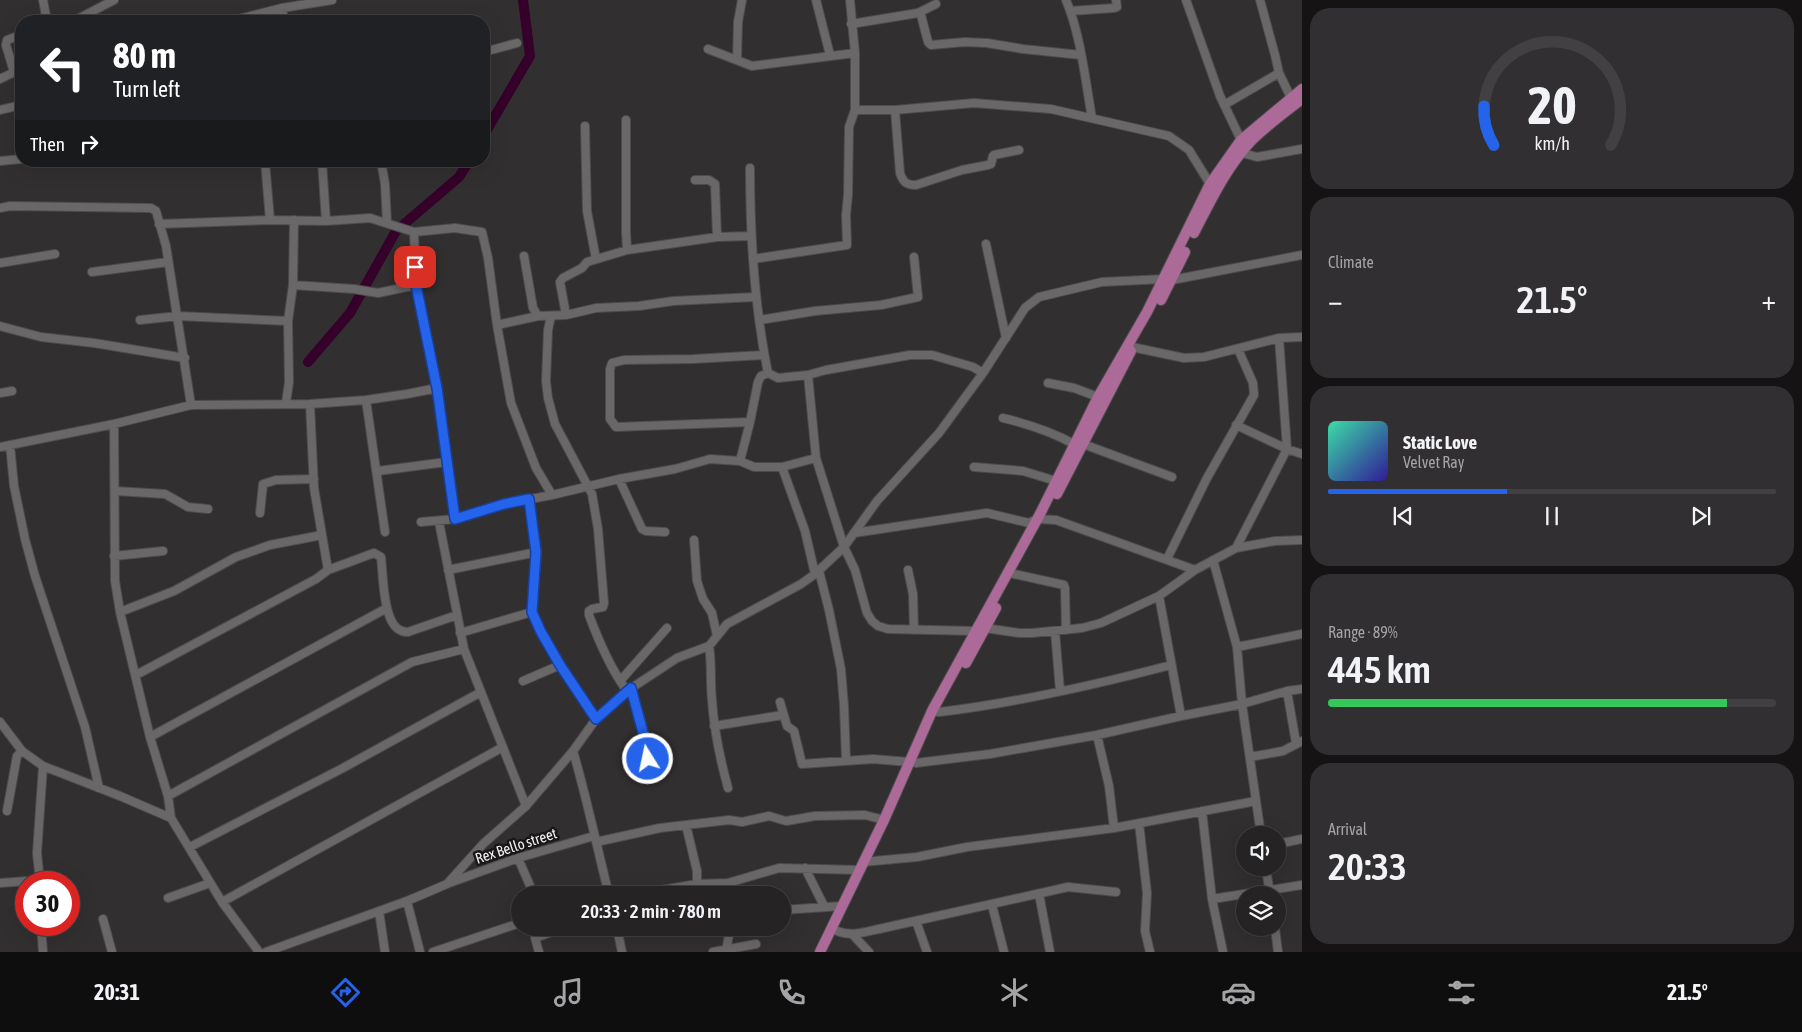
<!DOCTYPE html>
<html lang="en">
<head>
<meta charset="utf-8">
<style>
  :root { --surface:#262325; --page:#322f32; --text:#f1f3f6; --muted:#a4a4a7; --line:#424042; --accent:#2563eb }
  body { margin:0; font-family:"Asap Condensed",sans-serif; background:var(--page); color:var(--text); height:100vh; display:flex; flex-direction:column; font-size:19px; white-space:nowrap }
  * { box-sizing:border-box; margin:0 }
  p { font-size:16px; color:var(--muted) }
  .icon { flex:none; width:28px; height:28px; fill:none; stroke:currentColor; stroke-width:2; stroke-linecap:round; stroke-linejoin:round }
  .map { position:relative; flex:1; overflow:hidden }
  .sheet { display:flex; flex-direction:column; gap:8px; padding:8px; background:#151314; width:500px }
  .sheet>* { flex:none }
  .hud { position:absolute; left:15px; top:15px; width:475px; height:152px; border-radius:20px; box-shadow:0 5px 20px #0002,0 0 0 1px var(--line); background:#202124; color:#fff; overflow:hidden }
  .buttons { position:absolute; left:1236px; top:826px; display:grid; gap:10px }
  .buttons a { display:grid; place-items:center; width:50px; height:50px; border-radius:50%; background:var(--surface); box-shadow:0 5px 20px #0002,0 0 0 1px var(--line); font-size:25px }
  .speed { position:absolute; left:15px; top:871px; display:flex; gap:10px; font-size:25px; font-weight:700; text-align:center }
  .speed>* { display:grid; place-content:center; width:65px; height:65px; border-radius:50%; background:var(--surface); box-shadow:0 5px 20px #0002,0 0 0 1px var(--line); line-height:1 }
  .speed .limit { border:8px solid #d22; background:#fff; color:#111 }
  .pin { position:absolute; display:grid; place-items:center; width:42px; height:42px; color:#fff; margin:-21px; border-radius:10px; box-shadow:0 2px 8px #0006 }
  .me { position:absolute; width:55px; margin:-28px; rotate:350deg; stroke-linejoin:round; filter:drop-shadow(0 0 4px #0008) }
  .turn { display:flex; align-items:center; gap:18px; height:105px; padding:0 15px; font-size:22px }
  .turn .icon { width:65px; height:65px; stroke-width:2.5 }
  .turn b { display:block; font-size:35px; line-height:42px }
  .then { display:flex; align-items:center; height:48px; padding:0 15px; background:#0003; gap:10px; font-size:19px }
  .big { font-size:38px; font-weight:600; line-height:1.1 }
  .sheet .tile { flex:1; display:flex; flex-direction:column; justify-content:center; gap:8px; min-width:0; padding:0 18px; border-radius:20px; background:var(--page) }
  .sheet .dial { align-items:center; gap:0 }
  .dial svg { height:130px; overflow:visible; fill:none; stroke:var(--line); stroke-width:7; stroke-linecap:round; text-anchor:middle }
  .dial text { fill:var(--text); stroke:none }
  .song { display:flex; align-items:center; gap:15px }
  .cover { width:60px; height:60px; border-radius:8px; background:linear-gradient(135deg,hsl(160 70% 55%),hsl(250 70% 35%)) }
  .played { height:5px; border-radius:2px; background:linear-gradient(90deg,var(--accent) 40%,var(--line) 40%) }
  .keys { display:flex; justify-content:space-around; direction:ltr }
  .heat { display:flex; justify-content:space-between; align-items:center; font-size:28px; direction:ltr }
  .charge { height:8px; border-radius:4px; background:linear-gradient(90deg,#34c759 89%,var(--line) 0) }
  .trip { position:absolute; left:511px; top:886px; width:280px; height:50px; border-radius:25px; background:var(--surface); box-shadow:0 5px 20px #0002,0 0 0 1px var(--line); font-weight:600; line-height:50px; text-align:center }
  .dock { display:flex; height:80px; justify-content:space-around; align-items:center; background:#0f0e0f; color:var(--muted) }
  .dock .icon { width:35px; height:35px }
  .dock .current { color:var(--accent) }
  .dock b { font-size:22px; color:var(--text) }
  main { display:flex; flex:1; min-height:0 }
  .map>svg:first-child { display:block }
</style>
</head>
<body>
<main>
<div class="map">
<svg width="1302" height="952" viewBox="0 0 1302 952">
  <rect width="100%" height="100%" fill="#322f31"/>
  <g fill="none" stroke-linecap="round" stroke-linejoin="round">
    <!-- river -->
    <path stroke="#350029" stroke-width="10" d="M484,135L530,56L523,0
      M308,362L350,313L396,231L459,177L469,161"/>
    <!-- minor casing -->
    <g stroke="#4e4b4d" stroke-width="10">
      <path id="minor" d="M43,0L47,21
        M816,0L830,55
        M1066,0C1081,36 1085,79 1092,118
        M1186,0L1220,96L1241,140
        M1260,0L1275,55L1279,73L1293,102
        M282,8L284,21
        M1070,11L1114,8L1117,7L1116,0
        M918,13L921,15L928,42L931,45L965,42L987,43L1023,49L1081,55
        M74,21L114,0
        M231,21L282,8L332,0
        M851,24L918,13L936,4
        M708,49L752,66L855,53
        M484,52L517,43
        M737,60L738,22L742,0
        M14,72L6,45L7,40L21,35
        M0,79L21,69
        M1224,105L1279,73
        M0,110L21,105
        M855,110H895L974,103L1051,109L1169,136L1189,150L1210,184
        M895,110L900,173C903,182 906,185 916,185L962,170L988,165L991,164L993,156L994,155L1019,150
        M626,120V232L627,250
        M585,126L587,211L596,259
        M1242,153L1257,157L1302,149
        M0,161L21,159
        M265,161L270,220
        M322,161L326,221
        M381,161L385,184L387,223
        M750,168C750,237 754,305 768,373L778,378L808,375L826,370L910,355H932L973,367L983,373
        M695,180H709L715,184L717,237
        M0,208L10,206L151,208L156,211L166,246L191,405
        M159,224L270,220L326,221L370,218L414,232L455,228L482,232L488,258L497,325L511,403L536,468L552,495L619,479L675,469L710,459L740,461L754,467H782L816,458
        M414,232L416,285L437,388L455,519
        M986,244L1006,338
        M524,256L533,308L538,316
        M753,259L847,245L846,215L848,195L849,127L855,110V53L850,0
        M0,263L55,254
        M92,272L168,262
        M1172,280L1302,255
        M293,285L354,289L378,293L416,285
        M566,315L560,282L563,278L582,268L587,262L627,250L717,237L750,236
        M551,316L548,330L546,381L548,398L555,424L592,494L598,529L604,603L603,607L592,609L589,611V615C599,642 610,668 627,691
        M140,320L178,316L288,321
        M760,320L815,311L881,305L918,297L914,257
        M497,325L538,316L566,315L596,308L639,306L673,301L755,297
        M0,326L41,337L94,343L185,358
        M1127,346L1184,358L1204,357L1279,338L1302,337
        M808,375L816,458L844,547L855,570L867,613L872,621L878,626L888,629L975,631
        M1048,383L1074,388L1098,397
        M0,393L12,391
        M366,400L385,532
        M286,403L289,382L288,321L293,285L294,220
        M310,404L314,488L328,570
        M1003,418C1028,424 1052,432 1074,444
        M750,422L758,382L761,376L768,373
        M114,424L115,581L120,612L150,737L168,796L171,818
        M1236,425L1287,449L1302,454
        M1083,444L1172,477
        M10,445L14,486L25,539L35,576L85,727L99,788
        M0,447L114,424L191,405L310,404L366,400L407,394L437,388
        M740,461L750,422L616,427L610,419V369L612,363L624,360L693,359L764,355
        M782,467L805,531L815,574
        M974,467L1023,471L1056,481
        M378,471L446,462
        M619,479L642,529L646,531L665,532
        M115,491L165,494L188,507L208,509
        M260,513L263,484L276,480L314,479
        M421,522L455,519L504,504L552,495
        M439,522L464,649L526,806
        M854,533L987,513L1029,523L1037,519L1056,520L1195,570
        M694,540L697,581L703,599L712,613L717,636
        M1236,548L1287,449L1279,338
        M537,552L532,612L541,632L560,665L596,719
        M114,556L163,551
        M1167,559L1207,478L1254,395L1253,383L1238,349
        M1213,560L1237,647L1242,704L1261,835
        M448,570L537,552L529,499
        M908,570L913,594L914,630
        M819,571L829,610L841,669L844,706L846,760
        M1014,574L1064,585L1065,588L1066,630
        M1159,596L1181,716
        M120,612L174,591L236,557L270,545L322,535
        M985,628L1019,633H1032L1082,628L1101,623L1159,596L1195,570L1236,548L1275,541L1302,540
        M1055,631L1060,691
        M460,633L532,612
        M709,646C712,664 710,682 712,700C714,730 720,759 728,788
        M1237,647L1302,634
        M136,675L316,579L328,570L374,553L381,557C383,573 383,623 400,630C403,632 405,632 408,632L457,615
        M523,681L560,665
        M620,681L667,628
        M631,688C636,707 649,741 648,760C647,766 645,770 641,774
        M1287,691L1296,743
        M780,702L787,726L794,731L802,764L873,759L909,762
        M932,711L939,712C1016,703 1095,685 1171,665
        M0,722L22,751L43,766L120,796L171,818L222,902L259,952
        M714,726L783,715
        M1097,735L1109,786L1114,828
        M150,737L387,608
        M573,751C587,799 597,847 609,895
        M1250,757L1283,751L1302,741
        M916,763L990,754L1097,735L1181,716L1242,704L1287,691L1302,689
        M168,796L412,662L464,649
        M7,811L17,756L22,751
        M1202,811L1212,899L1223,952
        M1139,823L1147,893L1145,931L1150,952
        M596,842L660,828L729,820L742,822L769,816L786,821L815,816L865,815L884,820
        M1278,844L1302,839
        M190,847L343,768L481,692
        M518,858L534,895
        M863,862L917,857L967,847L1114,828L1256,801
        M805,868L824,906
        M1266,868L1270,895
        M40,882L37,853L43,766
        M0,883L40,880
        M449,883L518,858L594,836
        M697,884L728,883L779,868L859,870
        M1039,894L1050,952
        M633,895L697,884V871L686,825
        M168,898L210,883
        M1212,899L1302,885
        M407,901L420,952
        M222,902L503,747
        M992,905L1004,952
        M782,910L842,906
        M379,911L385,952
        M103,919L112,952
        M916,921L927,952
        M41,925L43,952
        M617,928L622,952
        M1275,928L1278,952
        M837,931C851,937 865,932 879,929L1068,887L1116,892
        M852,934L869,952
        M266,952L407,901L447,884L483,844L526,806L573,751L596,719L627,691L677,658L709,646L727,624L801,584L815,574L844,547L877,501L939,433L983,373L1025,308L1039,297L1102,282L1164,279
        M433,952L520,923
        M539,952L535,938L549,933L548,928
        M713,952L756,944
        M726,952L729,934"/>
    </g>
    <!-- major casing -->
    <g stroke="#4e4b4d" stroke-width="12">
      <path id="major" d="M1194,233C1211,200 1226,168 1251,141C1266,126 1285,112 1302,99
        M1161,300L1185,252
        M1057,494L1131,351
        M966,663L996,608
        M820,952L884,820L932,711L1040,514L1098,397L1147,312L1210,184L1241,140L1302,89"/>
    </g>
    <!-- minor -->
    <use href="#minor" stroke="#6a6769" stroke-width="8"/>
    <!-- major -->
    <use href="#major" stroke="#ab6a98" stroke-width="10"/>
  </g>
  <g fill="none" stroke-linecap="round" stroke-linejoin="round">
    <!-- route casing -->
    <g stroke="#184099" stroke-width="12">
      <path id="route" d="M415,267L416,285L437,388L455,519L504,504L529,499L536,552L532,612L541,632L560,665L596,719L631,688L645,740L648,759"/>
    </g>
    <!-- route -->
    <use href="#route" stroke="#2563eb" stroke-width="9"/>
  </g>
  <g text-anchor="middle" stroke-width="5" stroke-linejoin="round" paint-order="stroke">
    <!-- street labels -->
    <g font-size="15" fill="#f2f0f1" stroke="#191718">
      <text transform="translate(516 846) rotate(-18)" y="5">Rex Bello street</text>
    </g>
  </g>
</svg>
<div class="buttons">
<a><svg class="icon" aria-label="sound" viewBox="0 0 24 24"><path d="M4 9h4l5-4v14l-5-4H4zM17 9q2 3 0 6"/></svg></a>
<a><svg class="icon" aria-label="layers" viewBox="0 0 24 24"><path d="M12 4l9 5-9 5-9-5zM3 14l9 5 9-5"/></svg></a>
</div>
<div class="speed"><div class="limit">30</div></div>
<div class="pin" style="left:415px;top:267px;background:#d93025"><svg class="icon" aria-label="arrive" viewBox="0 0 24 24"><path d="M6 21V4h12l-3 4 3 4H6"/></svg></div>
<svg class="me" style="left:648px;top:759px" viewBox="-20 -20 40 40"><circle r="17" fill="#2563eb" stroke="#fff" stroke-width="3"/><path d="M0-11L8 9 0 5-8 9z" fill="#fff"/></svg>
<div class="trip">20:33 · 2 min · 780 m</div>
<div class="hud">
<div class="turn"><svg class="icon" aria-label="left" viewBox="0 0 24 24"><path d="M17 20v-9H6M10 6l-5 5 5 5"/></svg><div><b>80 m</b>Turn left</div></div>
<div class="then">Then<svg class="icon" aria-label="right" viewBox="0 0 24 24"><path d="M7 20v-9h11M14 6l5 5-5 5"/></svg></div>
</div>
</div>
<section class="sheet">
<div class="tile dial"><svg viewBox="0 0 100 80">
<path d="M14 69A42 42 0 1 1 86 69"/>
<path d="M14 69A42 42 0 0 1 8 45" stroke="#2563eb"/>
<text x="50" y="56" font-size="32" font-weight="700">20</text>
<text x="50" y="72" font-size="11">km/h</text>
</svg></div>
<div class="tile"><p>Climate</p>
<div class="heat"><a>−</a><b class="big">21.5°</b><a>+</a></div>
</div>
<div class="tile">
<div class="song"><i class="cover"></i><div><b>Static Love</b><p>Velvet Ray</p></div></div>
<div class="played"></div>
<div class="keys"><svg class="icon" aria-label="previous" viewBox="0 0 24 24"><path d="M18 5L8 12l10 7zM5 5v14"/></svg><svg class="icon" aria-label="pause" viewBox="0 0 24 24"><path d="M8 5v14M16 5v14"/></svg><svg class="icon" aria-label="next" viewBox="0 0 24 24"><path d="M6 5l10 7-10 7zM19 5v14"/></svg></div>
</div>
<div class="tile"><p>Range · 89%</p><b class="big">445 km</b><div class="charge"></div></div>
<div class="tile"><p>Arrival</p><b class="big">20:33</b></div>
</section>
</main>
<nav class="dock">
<b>20:31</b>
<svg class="icon current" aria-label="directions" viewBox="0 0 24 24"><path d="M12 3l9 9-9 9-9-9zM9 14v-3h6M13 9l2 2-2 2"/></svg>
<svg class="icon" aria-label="music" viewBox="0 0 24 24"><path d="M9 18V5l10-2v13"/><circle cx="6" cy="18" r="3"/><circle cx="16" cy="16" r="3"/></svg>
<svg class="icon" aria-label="phone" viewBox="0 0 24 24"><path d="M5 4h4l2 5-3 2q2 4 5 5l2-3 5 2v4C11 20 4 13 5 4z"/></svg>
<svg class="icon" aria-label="climate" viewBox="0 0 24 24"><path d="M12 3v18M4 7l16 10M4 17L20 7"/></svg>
<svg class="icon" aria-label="car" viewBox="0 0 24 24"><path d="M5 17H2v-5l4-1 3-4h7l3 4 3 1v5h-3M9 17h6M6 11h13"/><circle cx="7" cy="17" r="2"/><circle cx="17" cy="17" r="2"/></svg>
<svg class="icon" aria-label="filters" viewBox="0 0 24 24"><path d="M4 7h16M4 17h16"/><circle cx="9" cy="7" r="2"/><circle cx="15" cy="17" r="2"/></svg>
<b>21.5°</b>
</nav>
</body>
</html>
